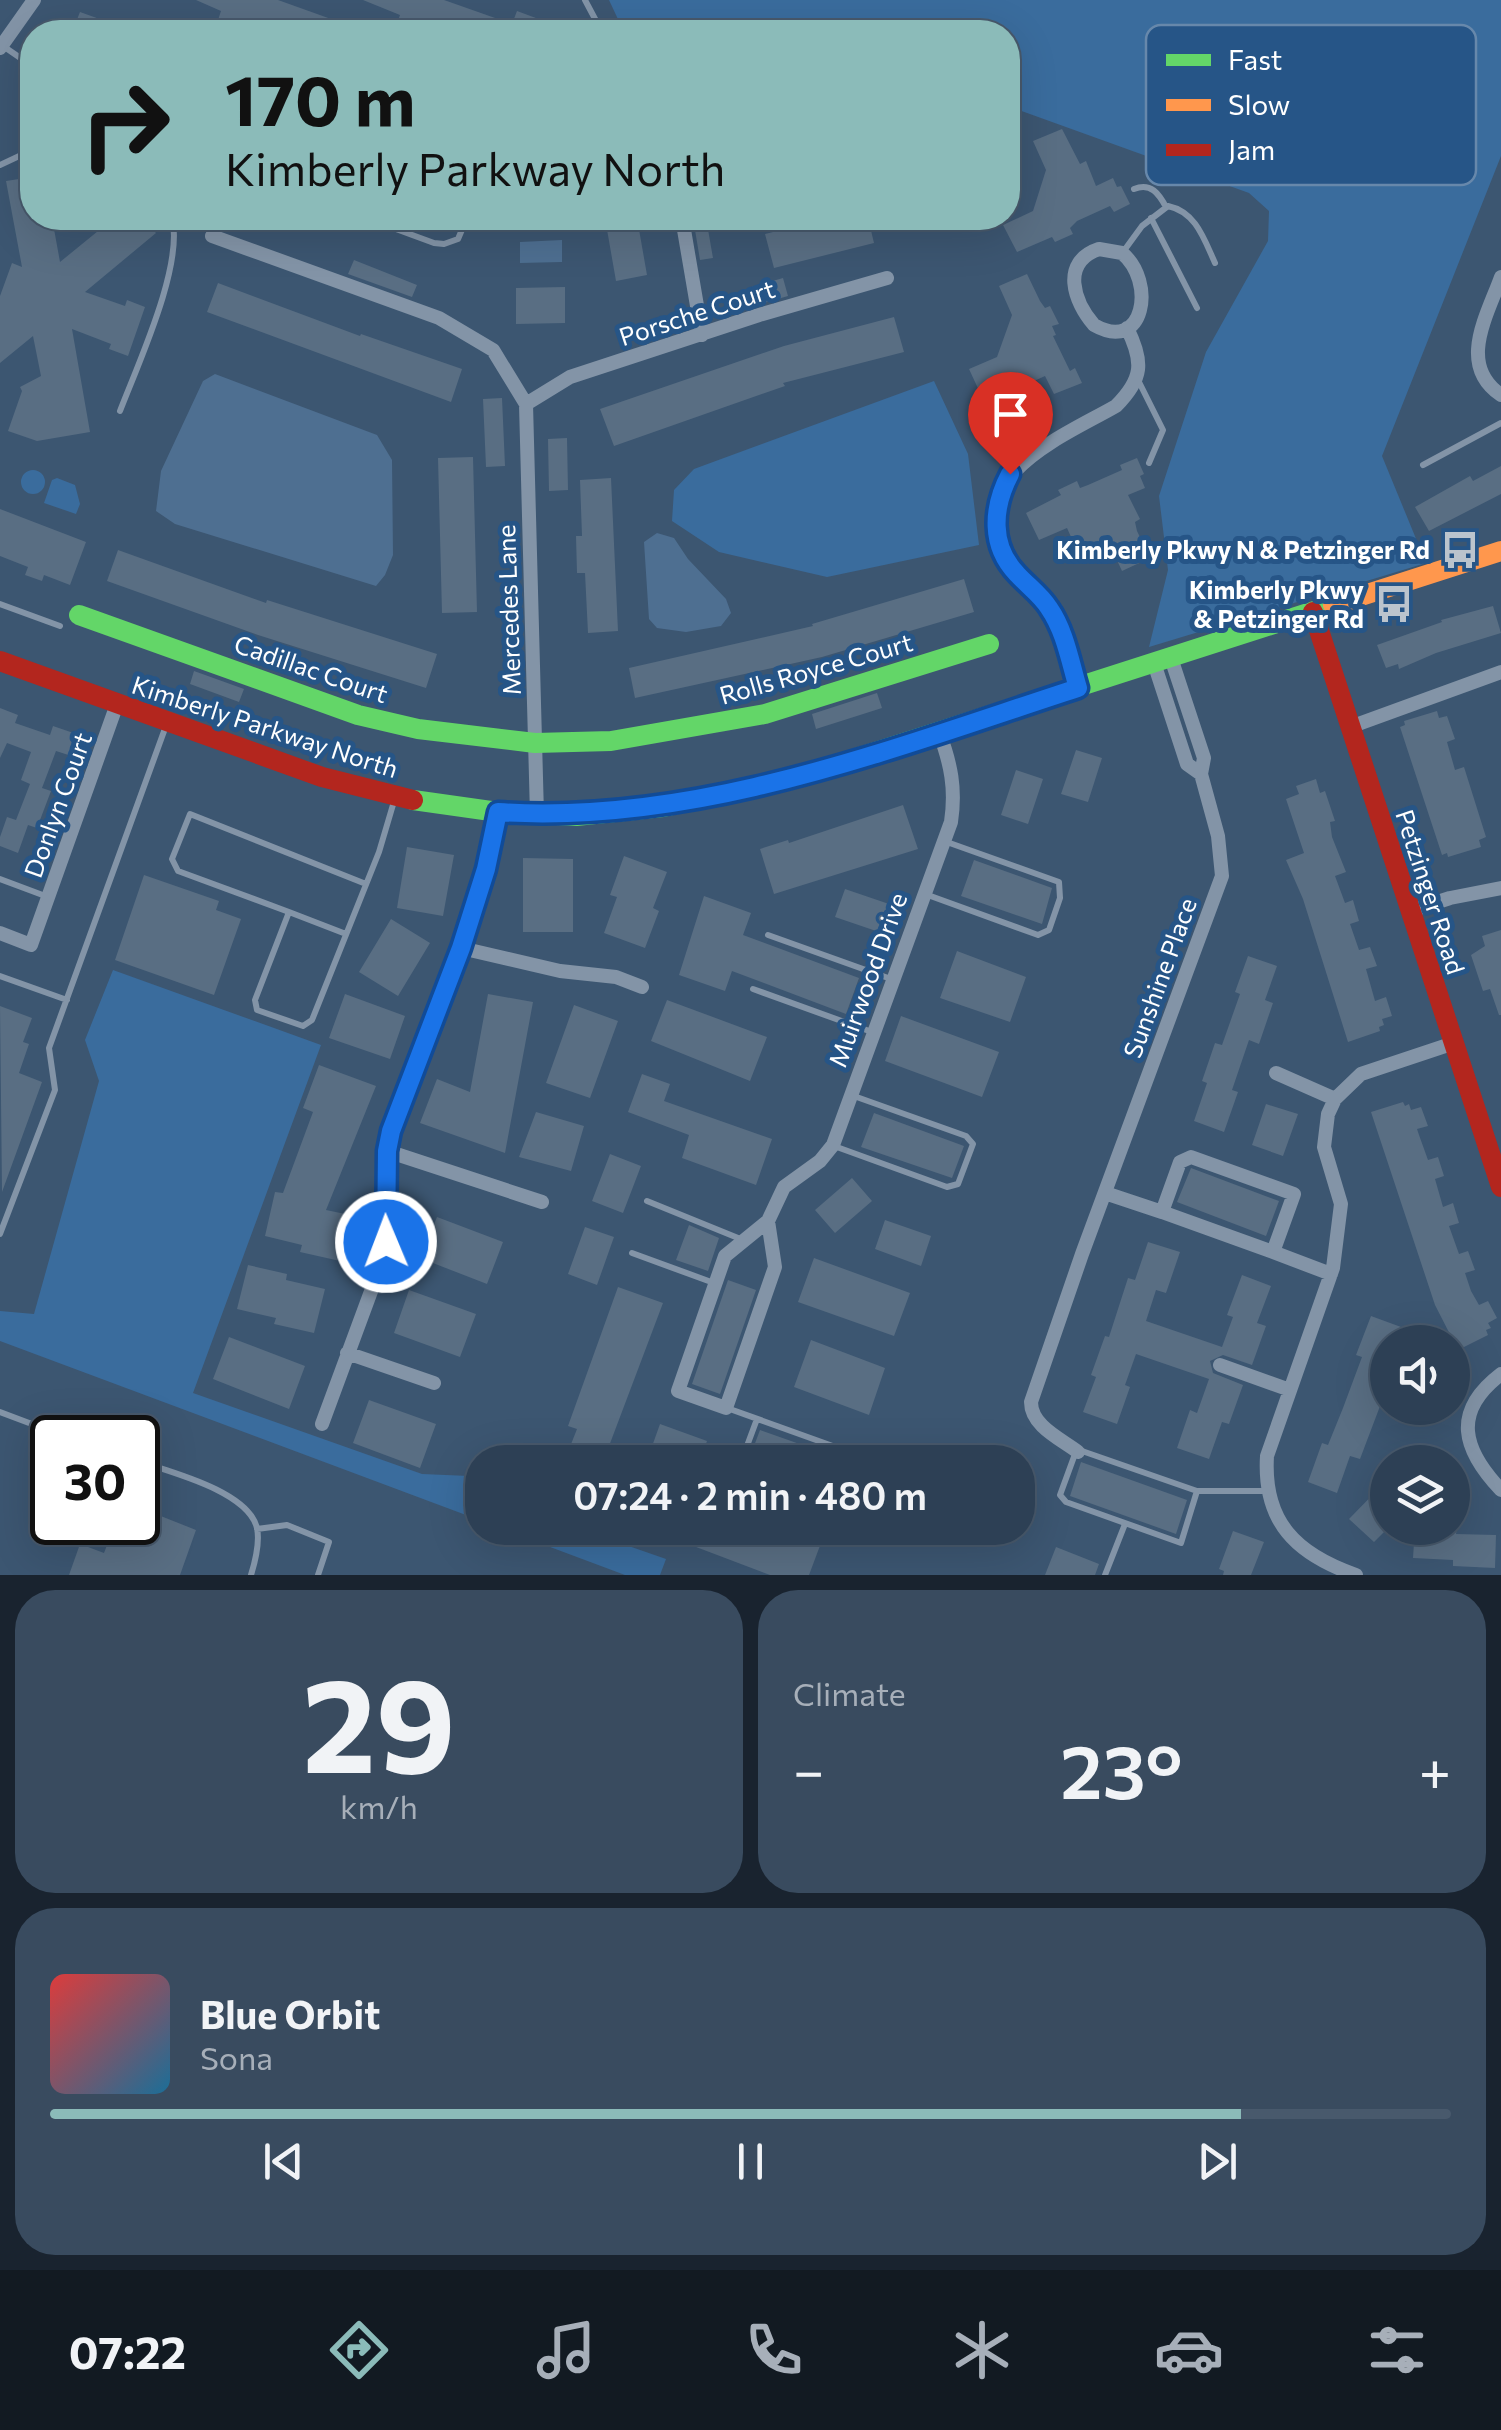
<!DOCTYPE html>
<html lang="en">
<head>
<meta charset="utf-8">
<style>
  :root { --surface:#2d4055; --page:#394b5f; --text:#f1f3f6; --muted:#a7afb9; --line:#48596c; --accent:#8bbbb9 }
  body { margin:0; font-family:Commissioner,sans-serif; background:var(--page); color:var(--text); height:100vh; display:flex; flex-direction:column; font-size:38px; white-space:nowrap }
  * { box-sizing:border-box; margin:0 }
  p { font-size:32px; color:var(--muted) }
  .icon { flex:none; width:55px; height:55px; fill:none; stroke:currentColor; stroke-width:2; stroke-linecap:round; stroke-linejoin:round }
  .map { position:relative; height:1575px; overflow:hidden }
  .sheet { display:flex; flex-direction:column; gap:15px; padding:15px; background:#19232f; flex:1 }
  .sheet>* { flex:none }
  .hud { position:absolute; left:20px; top:20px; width:1000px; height:210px; border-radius:40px; box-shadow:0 10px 40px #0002,0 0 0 2px var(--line); background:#8bbbb9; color:#111; overflow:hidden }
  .tools { position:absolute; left:1370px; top:1325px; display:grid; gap:20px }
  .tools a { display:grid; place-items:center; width:100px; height:100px; border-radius:50%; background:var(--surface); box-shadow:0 10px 40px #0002,0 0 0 2px var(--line); font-size:50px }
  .speed { position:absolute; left:30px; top:1415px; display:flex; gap:20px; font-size:50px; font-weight:700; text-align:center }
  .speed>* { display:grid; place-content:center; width:130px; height:130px; border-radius:50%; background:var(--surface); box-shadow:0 10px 40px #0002,0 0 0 2px var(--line); line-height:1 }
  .speed .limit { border:5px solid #111; border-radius:15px; background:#fff; color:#111 }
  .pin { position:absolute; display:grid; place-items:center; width:85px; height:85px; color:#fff; margin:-102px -42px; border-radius:50% 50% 50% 0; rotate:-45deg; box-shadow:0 0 10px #0007 }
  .pin .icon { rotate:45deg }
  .me { position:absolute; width:110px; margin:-55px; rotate:359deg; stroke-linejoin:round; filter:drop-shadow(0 0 8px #0008) }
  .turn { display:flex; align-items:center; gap:35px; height:210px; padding:0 40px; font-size:45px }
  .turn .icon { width:130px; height:130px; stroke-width:2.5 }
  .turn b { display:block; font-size:70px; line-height:85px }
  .big { font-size:75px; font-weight:600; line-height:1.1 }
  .sheet .tile { flex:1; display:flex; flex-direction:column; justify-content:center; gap:15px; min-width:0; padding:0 35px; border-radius:40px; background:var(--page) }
  .sheet .dial { align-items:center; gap:0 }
  .dial b { font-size:130px; line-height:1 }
  .song { display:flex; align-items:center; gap:30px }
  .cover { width:120px; height:120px; border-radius:15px; background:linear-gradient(135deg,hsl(0 70% 55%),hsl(200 70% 35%)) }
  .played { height:10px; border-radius:5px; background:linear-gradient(90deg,var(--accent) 85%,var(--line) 85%) }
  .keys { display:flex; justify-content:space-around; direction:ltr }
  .heat { display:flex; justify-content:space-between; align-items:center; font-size:55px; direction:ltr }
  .sheet .tiles { flex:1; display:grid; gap:15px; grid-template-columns:1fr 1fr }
  .tile:last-child { grid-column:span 2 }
  .trip { position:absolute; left:465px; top:1445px; width:570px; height:100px; border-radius:40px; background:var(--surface); box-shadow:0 10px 40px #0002,0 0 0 2px var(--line); font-weight:600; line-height:100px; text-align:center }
  .tab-bar { display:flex; height:160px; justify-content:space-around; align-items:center; background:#121a22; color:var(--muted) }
  .tab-bar .icon { width:70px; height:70px }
  .tab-bar .active { color:var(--accent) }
  .tab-bar b { font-size:45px; color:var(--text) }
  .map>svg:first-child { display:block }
</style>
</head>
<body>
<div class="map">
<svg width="1501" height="1575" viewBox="0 0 1501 1575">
  <rect width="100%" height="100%" fill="#3c5671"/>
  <!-- green -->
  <path fill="#3a6c9d" d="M609,0H1501V156L1382,456L1426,563L1149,647L1168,570L1159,496L1206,352L1268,241L1269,211L1249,193L1008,106V32H624Z
    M934,381L968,454L979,545L827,577L719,552L672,521L674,490L694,469Z
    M21 482a12 12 0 1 1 24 0a12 12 0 1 1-24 0Z
    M57,478L75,485L80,504L76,514L44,503L52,480Z
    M113,970L321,1045L193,1393L422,1474L469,1476L482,1481V1521L0,1341V1311L34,1314L99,1081L85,1040Z
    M499,1528H577L666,1559L660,1575H625Z"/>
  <!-- water -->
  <path fill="#4e6f91" d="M562,240V262L520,263V242Z
    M215,374L377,435L392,460L393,555L385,575L376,586L175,524L156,511L161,471L203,381Z
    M657,533L674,538L688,559L726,599L731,613L721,626L686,632L657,628L649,619L644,542Z"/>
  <!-- building -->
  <path fill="#596e83" d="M196,0H278L331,19L326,32H214L221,11Z
    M363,0H444L512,24L517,11L571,31L394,32L400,15Z
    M80,12L133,31V32H72Z
    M1062,129L1080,164L1086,161L1096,186L1113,178L1117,187L1121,186L1130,204L1114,212L1110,206L1077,221L1070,228L1073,234L1055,242L1052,237L1017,252L1003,225L1033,211L1046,170L1033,141Z
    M32,177V218H52L60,262L114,218H142L156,233L85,292L125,306L127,300L145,307L128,356L109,349L111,344L72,329L90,432L37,441L8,431L22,391L20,387L41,376L33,336L0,363V296L12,263L22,267L6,181Z
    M605,218H637L647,275L616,281Z
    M693,218H706L713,258L700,260Z
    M830,218H868L874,243L774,268L765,234Z
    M354,260L417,285L412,297L348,274Z
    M1027,274L1040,301L1045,308L1050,306L1059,324L1052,326L1056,335L1053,336L1070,371L1075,368L1082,383L1054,394L1045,376L1021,387L1019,382L1010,384L982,397L969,369L997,357L1012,315L999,286Z
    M783,278L788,296L753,306L748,288Z
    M218,283L360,336L361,334L462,369L451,402L207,312Z
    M565,287V323L516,324V288Z
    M894,317L904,352L783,383L785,386L614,446L600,409L784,346Z
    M502,398L505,466L486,467L483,399Z
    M567,438L568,490L549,491L548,439Z
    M473,457L477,612L442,613L438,458Z
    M1137,458L1144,474L1140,476L1145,488L1128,495L1140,519L1135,522L1137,531L1150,558L1122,571L1109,543L1087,554L1077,550L1067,528L1039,540L1026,513L1061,495L1058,490L1077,481L1080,488L1088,485L1122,470L1120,465Z
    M1501,466V494L1429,531L1415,507L1470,476L1473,481Z
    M611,478L618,631L588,633L585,573H577L576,536H582L580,480Z
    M0,509L86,542L70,585L44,575L42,581L25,575L28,567L0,556Z
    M118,550L266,603L267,600L437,654L426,688L258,635L107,581Z
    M964,579L974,612L822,657L635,698L629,668L813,626L812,624Z
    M1493,606L1501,633L1436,653L1399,669L1398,664L1386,668L1377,645L1442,622L1441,620Z
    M194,671L244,689L239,702L190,684Z
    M877,693L882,708L816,729L812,714Z
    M0,708L18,715L15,723L50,735L53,726L91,739L84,760L56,751L42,788L51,791L37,828L28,825L18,853L0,846V837L7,817L16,820L30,784L21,780L31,752L7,743L0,758Z
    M1437,711L1439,718L1447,716L1455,739L1447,742L1455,770L1464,767L1486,837L1479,840L1481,847L1448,857L1447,853L1442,855L1400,727L1405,725L1404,721Z
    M1076,750L1102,758L1088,802L1061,794Z
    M1016,770L1043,779L1028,824L1001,815Z
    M1316,779L1320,793L1325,791L1335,821L1330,822L1332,837L1346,872L1335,876L1345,903L1353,900L1359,921L1350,924L1359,950L1370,947L1377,966L1366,969L1375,1001L1386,997L1392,1016L1382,1019L1384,1025L1379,1027L1380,1031L1348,1042L1303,899L1286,860L1304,853L1286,799L1299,794L1296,786Z
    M903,805L918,849L774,894L760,849L788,840L789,843Z
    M407,847L454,855L443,916L397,908Z
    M624,856L667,872L653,908L659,911L645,948L604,933L617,897L610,895Z
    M523,858L573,859V932H523Z
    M974,860L1052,888L1042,924L961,896Z
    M144,875L219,901L216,910L241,919L214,995L115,960Z
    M845,889L889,904L879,932L835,917Z
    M704,896L751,913L743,935L859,978L846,1014L732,971L725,991L679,975Z
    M391,919L430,943L398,996L359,972Z
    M1501,930V1015H1499L1490,989L1483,991L1471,955L1485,946L1482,936Z
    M957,951L1026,977L1010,1022L940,998Z
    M1248,956L1277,966L1265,1000L1273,1003L1259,1044L1249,1040L1232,1090L1238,1092L1224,1132L1194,1121L1207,1083L1202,1081L1215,1043L1222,1045L1240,994L1235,992Z
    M345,994L405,1016L390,1059L329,1038Z
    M488,994L533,1002L505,1153L420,1123L437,1079L470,1092Z
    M667,1000L767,1037L750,1081L651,1041Z
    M574,1005L618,1021L590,1098L546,1083Z
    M0,1006L32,1018L23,1042L29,1044L19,1073L42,1082L2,1192Z
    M901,1016L999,1052L982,1097L885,1061Z
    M319,1065L376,1086L326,1210L350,1215L340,1261L300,1252L302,1245L265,1236L275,1192L283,1193L313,1112L303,1108Z
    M642,1074L670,1084L664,1101L772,1139L756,1185L682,1158L689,1135L628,1112Z
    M1403,1102L1405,1106L1409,1104L1411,1110L1421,1107L1428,1126L1417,1129L1419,1135L1428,1160L1438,1157L1444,1176L1435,1179L1443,1207L1453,1203L1459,1223L1449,1226L1459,1254L1468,1251L1475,1270L1465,1273L1471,1291L1479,1305L1488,1301L1497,1318L1488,1323L1491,1328L1486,1330L1488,1335L1458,1350L1435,1305L1371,1112Z
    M1266,1104L1298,1114L1283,1156L1252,1145Z
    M536,1112L584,1126L571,1171L519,1157Z
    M874,1113L964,1146L952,1178L861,1147Z
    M610,1154L641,1166L623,1213L592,1201Z
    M1191,1168L1279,1201L1266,1236L1177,1202Z
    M852,1178L872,1201L835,1233L815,1210Z
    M437,1217L503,1242L487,1284L420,1258Z
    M885,1220L931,1236L921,1266L875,1249Z
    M689,1225L719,1238L708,1271L676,1260Z
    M585,1227L614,1237L597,1285L568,1274Z
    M1148,1242L1180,1252L1166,1293L1156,1290L1146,1321L1222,1347L1233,1317L1227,1315L1242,1275L1271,1286L1257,1323L1266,1326L1252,1365L1223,1355L1210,1361L1213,1373L1243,1385L1229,1424L1222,1422L1209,1459L1177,1448L1190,1410L1197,1413L1209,1379L1136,1354L1125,1385L1130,1387L1117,1424L1083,1412L1096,1377L1091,1375L1105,1336L1109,1337L1128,1278L1135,1280Z
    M814,1258L910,1293L894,1336L798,1302Z
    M248,1265L287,1274L286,1280L325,1289L314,1333L274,1324L276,1318L237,1309Z
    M728,1280L756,1290L720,1394L692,1384Z
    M618,1287L663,1303L603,1462H564L577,1429L568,1426Z
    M409,1290L476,1314L460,1357L394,1333Z
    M1371,1316L1401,1327L1395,1342H1388V1385L1360,1459L1350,1456L1337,1493L1308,1482L1322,1443L1328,1445L1343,1408L1362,1357L1356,1355Z
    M229,1337L305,1366L289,1409L213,1379Z
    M811,1340L885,1368L869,1415L794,1387Z
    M369,1400L436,1424L420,1468L353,1443Z
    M660,1424L707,1441L699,1462H678L650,1452Z
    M760,1430L845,1460V1462H748Z
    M1081,1462L1187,1500L1176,1534L1070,1496Z
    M1388,1479V1528L1374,1542L1349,1519Z
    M138,1507L196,1530L180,1575H69L80,1544L104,1553L116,1522H138Z
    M646,1528H775L821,1543L809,1575H770Z
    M1415,1528H1457L1456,1534L1496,1535L1495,1568L1453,1566V1560L1413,1558Z
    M1233,1531L1264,1542L1251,1575H1223L1224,1571L1219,1569Z
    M1056,1547L1099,1564L1095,1575H1045Z"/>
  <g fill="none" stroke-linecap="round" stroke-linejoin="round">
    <!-- lane -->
    <path stroke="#8394a7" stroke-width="6" d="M585,0L602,32
      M3,46L32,66
      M0,165L32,150
      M1134,189C1151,182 1159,194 1166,207
      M366,218L434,243L444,244L458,239L467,218
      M1151,218L1197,308
      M1123,252L1142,226L1168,206C1196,212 1204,239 1215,263
      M1138,380L1163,430L1149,463
      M120,411C138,364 184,265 172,218
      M1423,465L1501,423
      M0,604L60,626
      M0,879L48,897
      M366,884L190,814L172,859L178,871L289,912L255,1000L257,1010L303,1026L312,1020L379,852L395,798
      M925,894L1038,935L1049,930L1060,898L1059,882L944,841
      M289,912L346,934
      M768,935L891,979
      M0,976L67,1000
      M753,989L872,1032
      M834,1146L947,1187L958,1184L973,1144L966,1136L851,1095
      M647,1201L743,1240
      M0,1234L55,1090L49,1048L167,723
      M632,1253L714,1283
      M727,1408L855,1454V1462
      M0,1412L69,1438
      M1082,1451L1197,1491L1181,1543L1066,1502L1060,1495L1075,1454Z
      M138,1461C170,1472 248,1491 257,1528C260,1542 255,1562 251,1575
      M741,1462L757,1419
      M1197,1491H1268
      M257,1529L287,1525L329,1542L318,1575
      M1105,1575L1125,1524"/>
    <!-- street -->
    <path stroke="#8394a7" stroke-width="14" d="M0,48L34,0
      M682,218L702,335
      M212,236L439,318L493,350L526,404L537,815
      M1099,249L1122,253C1156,281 1145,354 1094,325C1074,302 1060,262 1099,249Z
      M1501,277C1487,316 1457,365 1501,395
      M526,404L570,377L759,315L887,278
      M1154,663L1187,764L1201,774
      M1078,688C1071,666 1067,641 1057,621C1043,594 1017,580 1003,554C963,475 1064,436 1116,406C1143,379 1144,362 1127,328
      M1350,727L1501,672
      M1410,911L1450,898L1501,888
      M0,933L31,945L117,704
      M461,948L560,971L616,977L642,987
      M1276,1073L1335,1099L1361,1074L1454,1043
      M1335,1099L1328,1114L1324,1147L1341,1204L1333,1268L1267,1456C1263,1522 1296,1554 1356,1575
      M387,1151L542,1202
      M1191,1157L1294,1194L1273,1252L1162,1212L1180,1162Z
      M1105,1193L1162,1212
      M768,1221L784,1187L820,1161L833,1145L951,822C956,789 951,764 939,732
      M768,1221L775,1267L726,1408L678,1391L725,1256Z
      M1273,1252L1331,1274
      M347,1353L434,1383
      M1220,1365L1290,1390
      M1501,1374C1451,1412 1463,1450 1501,1490
      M322,1424L380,1267C391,1222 382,1176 391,1131L461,948L486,869L498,812
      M1078,1452C1061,1439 1031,1426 1031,1402L1082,1254L1222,876L1218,836L1201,774L1204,758L1171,658"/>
    <!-- fast -->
    <path stroke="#63d668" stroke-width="20" d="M79,615L358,715L418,729L535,743L611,741L765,714L989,644
      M413,800L498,812L576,816L663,807L788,780L1333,605"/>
    <!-- slow -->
    <path stroke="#ff974d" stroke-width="20" d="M1333,605L1501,551"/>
    <!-- jam -->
    <path stroke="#b3261e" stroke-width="20" d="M1313,612L1501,1187
      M0,661L322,777L413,800"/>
  </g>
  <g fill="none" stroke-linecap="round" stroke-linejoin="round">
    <!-- route casing -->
    <g stroke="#114b97" stroke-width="25">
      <path id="route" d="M386,1242L387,1151L391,1131L461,948L486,869L498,812C698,825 890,749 1078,688C1070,661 1065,631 1049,608C1041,595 1028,586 1017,574C990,546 992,508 1010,474"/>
    </g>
    <!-- route -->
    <use href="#route" stroke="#1a73e8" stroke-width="18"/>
  </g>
  <!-- icons -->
  <defs>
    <g id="bus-bare" transform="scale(3)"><path d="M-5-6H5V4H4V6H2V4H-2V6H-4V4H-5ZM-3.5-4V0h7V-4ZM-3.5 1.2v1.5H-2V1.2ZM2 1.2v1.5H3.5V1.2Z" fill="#bbc4cd" stroke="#265587" stroke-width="2.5" paint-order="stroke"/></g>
  </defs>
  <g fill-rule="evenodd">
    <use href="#bus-bare" x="1460" y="550"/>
    <use href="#bus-bare" x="1394" y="604"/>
  </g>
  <g text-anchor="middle" stroke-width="10" stroke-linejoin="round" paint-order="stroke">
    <!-- street labels -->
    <g font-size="25" fill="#fff" stroke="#265587">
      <text transform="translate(697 313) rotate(-18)" y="9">Porsche Court</text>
      <text transform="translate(509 610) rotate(-92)" y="9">Mercedes Lane</text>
      <text transform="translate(311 669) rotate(19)" y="9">Cadillac Court</text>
      <text transform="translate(816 669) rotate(-16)" y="9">Rolls Royce Court</text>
      <text transform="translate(265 727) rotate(18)" y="9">Kimberly Parkway North</text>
      <text transform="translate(58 805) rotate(-70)" y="9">Donlyn Court</text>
      <text transform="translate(1430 892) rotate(72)" y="9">Petzinger Road</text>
      <text transform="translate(1160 978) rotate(-70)" y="9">Sunshine Place</text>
      <text transform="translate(868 980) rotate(-70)" y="9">Muirwood Drive</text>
    </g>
    <!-- poi labels -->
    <g font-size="25" font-weight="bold" fill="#fff" stroke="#265587" text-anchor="end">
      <text x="1430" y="559">Kimberly Pkwy N &amp; Petzinger Rd</text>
      <text x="1364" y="599">Kimberly Pkwy<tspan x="1364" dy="29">&amp; Petzinger Rd</tspan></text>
    </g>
  </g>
  <!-- legend -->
  <rect x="1146" y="25" width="330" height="160" rx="15" fill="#265587" stroke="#6788ab" stroke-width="2.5"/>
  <rect x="1166" y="54" width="45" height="12" fill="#63d668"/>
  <rect x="1166" y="99" width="45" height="12" fill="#ff974d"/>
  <rect x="1166" y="144" width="45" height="12" fill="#b3261e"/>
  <g font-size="28" fill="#fff">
    <text x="1228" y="70">Fast</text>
    <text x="1228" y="115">Slow</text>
    <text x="1228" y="160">Jam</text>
  </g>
</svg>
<div class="tools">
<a><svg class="icon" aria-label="sound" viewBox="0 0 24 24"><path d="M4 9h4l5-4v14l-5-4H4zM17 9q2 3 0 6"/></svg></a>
<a><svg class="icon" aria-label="layers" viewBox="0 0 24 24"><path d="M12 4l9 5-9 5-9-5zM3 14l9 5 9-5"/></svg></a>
</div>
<div class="speed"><div class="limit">30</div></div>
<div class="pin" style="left:1010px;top:474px;background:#d93025"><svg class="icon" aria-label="arrive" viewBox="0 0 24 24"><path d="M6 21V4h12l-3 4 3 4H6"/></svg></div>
<svg class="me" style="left:386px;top:1242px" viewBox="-20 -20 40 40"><circle r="17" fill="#1a73e8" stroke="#fff" stroke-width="3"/><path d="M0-11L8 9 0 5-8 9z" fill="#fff"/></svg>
<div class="trip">07:24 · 2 min · 480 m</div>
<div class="hud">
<div class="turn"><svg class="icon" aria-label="right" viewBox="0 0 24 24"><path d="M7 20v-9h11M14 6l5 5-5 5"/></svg><div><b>170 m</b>Kimberly Parkway North</div></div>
</div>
</div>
<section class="sheet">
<div class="tiles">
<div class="tile dial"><b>29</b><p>km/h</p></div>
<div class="tile"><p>Climate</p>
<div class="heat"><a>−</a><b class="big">23°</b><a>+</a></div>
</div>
<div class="tile">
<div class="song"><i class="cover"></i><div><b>Blue Orbit</b><p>Sona</p></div></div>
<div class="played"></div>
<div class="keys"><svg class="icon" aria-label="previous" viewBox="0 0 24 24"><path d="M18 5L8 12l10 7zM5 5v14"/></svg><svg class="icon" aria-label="pause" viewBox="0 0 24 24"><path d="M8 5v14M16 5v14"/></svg><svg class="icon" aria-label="next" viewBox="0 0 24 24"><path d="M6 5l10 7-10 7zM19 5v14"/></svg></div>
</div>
</div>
</section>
<nav class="tab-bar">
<b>07:22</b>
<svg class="icon active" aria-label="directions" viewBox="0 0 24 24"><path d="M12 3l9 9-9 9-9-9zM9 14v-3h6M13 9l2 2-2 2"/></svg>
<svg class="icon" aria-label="music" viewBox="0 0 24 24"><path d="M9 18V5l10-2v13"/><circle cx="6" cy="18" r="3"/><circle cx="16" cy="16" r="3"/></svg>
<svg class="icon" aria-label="phone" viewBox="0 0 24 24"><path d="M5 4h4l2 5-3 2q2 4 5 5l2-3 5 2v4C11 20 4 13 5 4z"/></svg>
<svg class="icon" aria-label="climate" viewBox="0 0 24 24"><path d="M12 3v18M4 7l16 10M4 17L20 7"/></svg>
<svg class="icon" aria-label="car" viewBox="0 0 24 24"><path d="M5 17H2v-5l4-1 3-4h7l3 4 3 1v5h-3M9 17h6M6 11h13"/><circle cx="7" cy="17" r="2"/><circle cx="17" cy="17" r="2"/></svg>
<svg class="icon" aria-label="filters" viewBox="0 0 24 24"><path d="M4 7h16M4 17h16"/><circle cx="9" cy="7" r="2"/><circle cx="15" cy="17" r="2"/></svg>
</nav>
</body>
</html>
